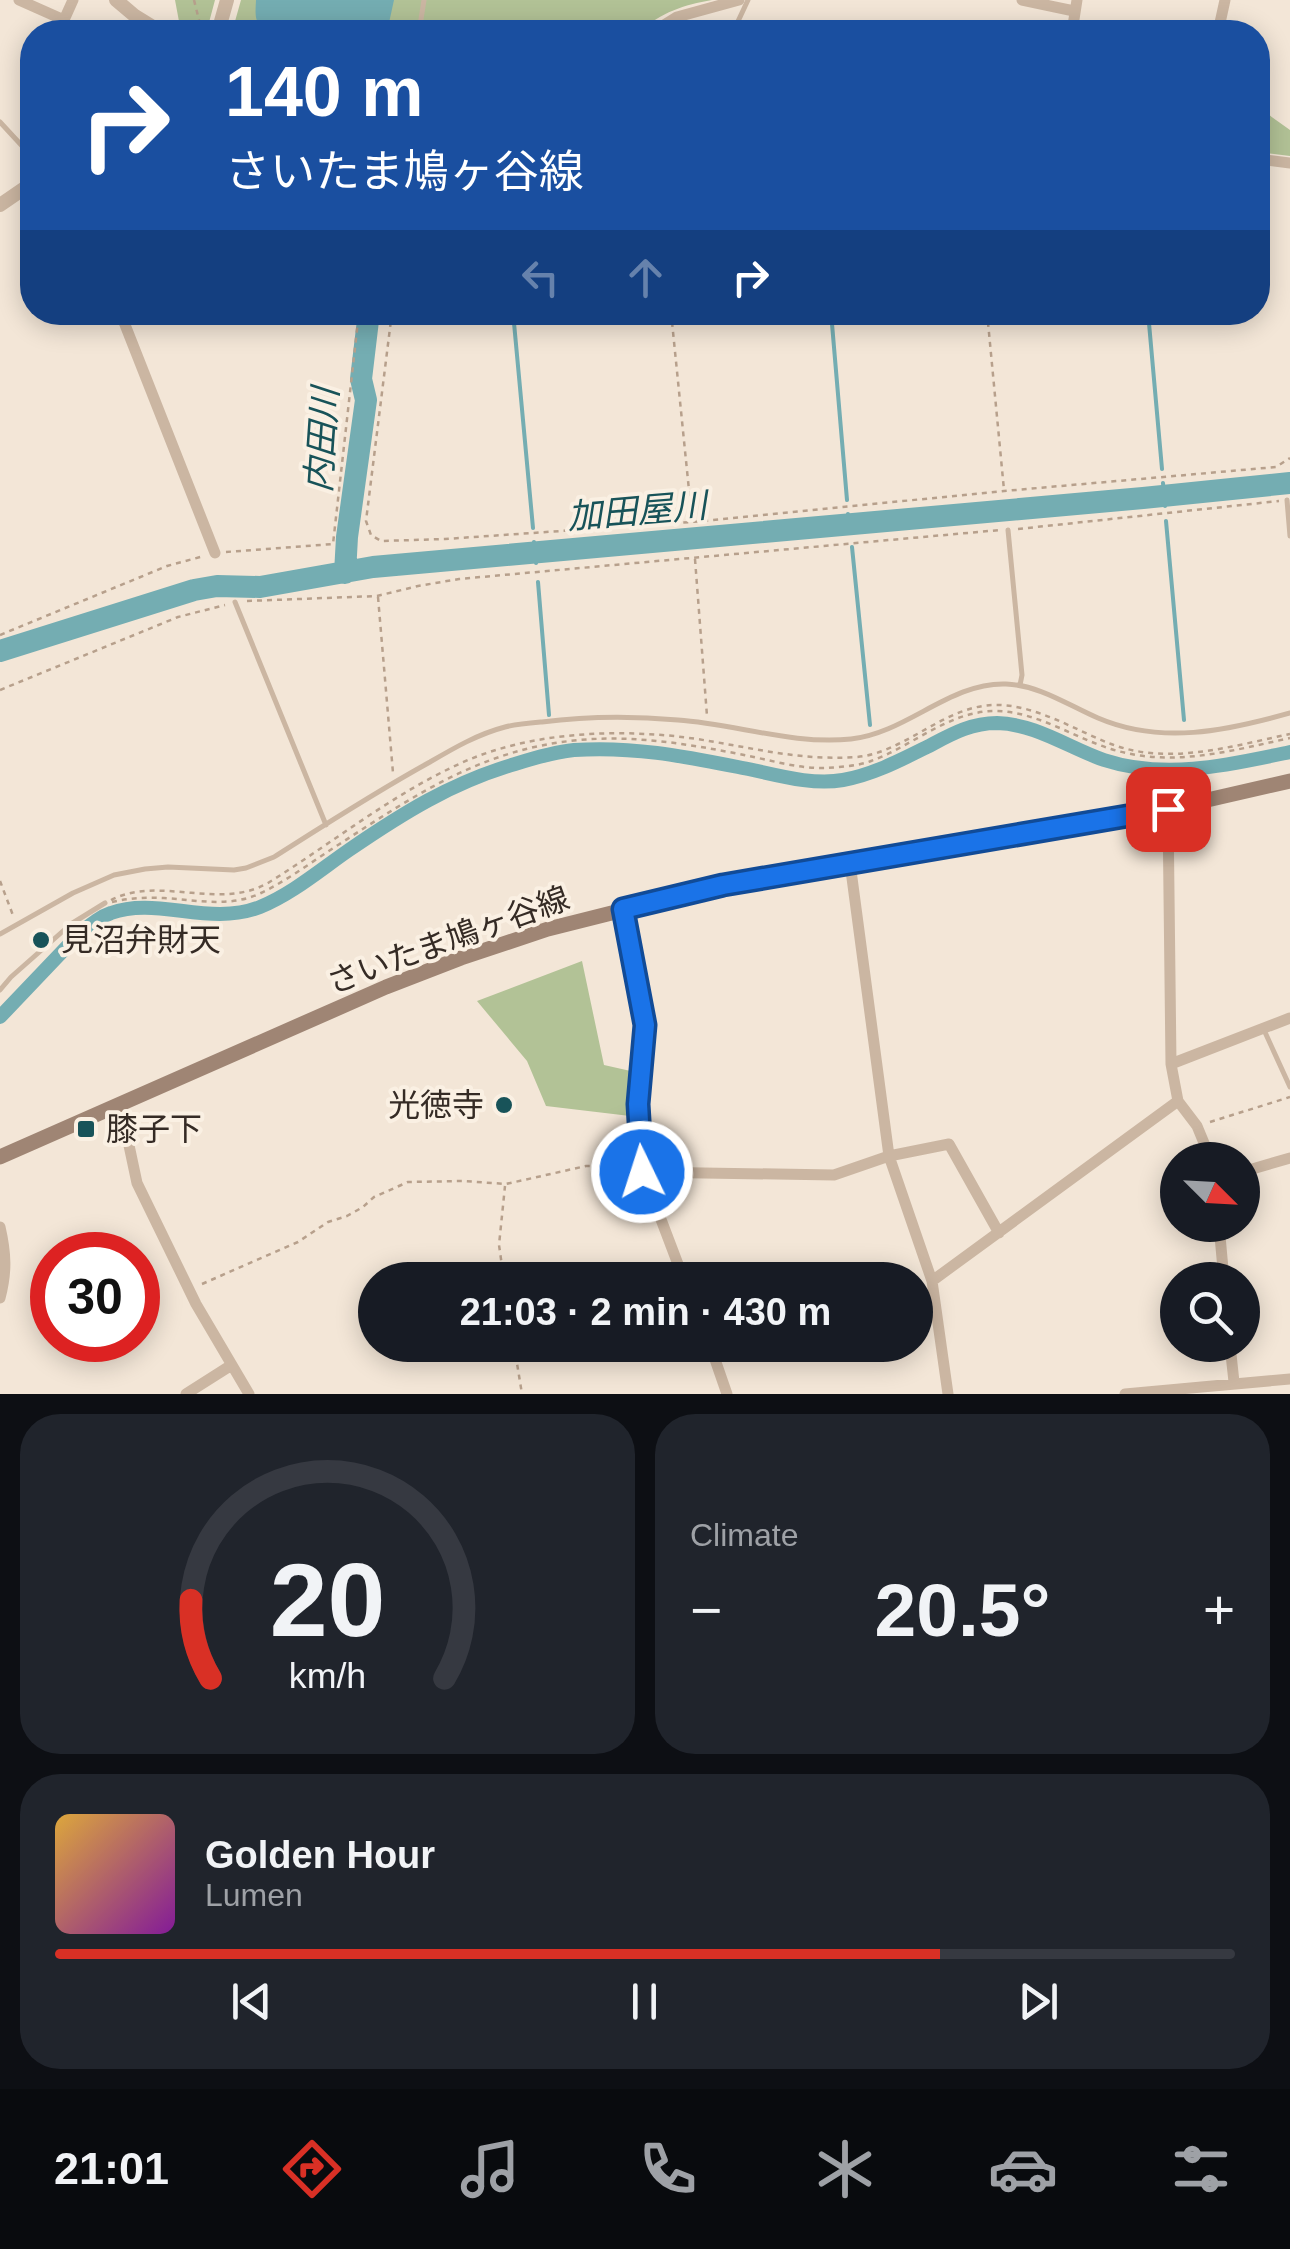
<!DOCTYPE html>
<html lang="en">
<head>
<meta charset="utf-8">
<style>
  :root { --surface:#171b24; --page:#20242c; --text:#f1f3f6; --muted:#9ea1a6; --line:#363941; --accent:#d93025 }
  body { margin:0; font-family:Helvetica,"Noto Sans JP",sans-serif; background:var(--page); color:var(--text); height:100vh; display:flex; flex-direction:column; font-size:38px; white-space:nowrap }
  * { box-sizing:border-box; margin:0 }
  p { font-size:32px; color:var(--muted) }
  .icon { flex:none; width:55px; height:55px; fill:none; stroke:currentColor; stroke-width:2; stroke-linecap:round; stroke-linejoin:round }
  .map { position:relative; height:1394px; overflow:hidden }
  .details { display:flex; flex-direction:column; gap:20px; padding:20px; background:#0d0f14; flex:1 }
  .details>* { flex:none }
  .hud { position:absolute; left:20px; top:20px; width:1250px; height:305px; border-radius:40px; box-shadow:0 5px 25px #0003; background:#1a4fa0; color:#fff; overflow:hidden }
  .needle { width:65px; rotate:114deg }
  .controls { position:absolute; left:1160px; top:1142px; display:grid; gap:20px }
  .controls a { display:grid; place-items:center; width:100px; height:100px; border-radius:50%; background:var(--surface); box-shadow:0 5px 25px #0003; font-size:50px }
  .speed { position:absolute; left:30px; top:1232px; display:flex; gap:20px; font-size:50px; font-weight:700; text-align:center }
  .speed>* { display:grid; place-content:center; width:130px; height:130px; border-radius:50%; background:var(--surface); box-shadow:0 5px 25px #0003; line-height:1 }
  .speed .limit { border:15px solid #d22; background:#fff; color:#111 }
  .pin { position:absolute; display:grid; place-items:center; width:85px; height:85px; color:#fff; margin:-42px; border-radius:20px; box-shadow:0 5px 15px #0006 }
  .me { position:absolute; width:110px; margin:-55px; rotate:356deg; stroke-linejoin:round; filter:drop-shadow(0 0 8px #0008) }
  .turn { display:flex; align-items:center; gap:35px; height:210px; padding:0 40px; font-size:45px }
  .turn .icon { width:130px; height:130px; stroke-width:2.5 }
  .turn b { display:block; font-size:70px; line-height:85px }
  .lanes { display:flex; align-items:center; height:95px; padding:0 40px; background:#0003; justify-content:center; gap:50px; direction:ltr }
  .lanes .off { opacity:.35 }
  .big { font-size:75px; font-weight:800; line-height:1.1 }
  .details .card { flex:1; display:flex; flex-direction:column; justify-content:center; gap:15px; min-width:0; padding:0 35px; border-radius:40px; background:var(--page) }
  .details .dial { align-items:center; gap:0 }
  .dial svg { height:260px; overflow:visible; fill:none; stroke:var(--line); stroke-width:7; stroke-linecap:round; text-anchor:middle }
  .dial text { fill:var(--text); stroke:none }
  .song { display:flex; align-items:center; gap:30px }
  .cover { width:120px; height:120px; border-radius:15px; background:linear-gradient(135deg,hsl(40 70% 55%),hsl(290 70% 35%)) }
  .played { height:10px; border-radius:5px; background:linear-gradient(90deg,var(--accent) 75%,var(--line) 75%) }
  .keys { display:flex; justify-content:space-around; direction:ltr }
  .heat { display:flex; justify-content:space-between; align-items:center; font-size:55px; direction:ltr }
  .details .tiles { flex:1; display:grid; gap:20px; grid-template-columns:1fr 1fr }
  .card:last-child { grid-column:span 2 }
  .trip { position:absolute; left:358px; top:1262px; width:575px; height:100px; border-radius:50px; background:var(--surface); box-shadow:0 5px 25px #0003; font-weight:800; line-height:100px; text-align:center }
  .tab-bar { display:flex; height:160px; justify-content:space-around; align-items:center; background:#090b0e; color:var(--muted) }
  .tab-bar .icon { width:70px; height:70px }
  .tab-bar .active { color:var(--accent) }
  .tab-bar b { font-size:45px; color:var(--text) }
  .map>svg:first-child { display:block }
</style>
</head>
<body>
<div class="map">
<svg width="1290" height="1394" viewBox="0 0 1290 1394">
  <rect width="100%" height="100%" fill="#f3e6d7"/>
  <!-- green -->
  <path fill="#b2c296" d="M175,0H215L207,30L199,32H181Z
    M241,0H712C684,5 661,12 640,32H232Z
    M1258,107L1290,130V156L1258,152Z
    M582,961L604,1065L635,1072L630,1116L546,1106L527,1061L477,1001Z"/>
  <!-- water -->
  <path fill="#74adb2" d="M256,0H394L387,32H275C254,27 255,19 256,0Z"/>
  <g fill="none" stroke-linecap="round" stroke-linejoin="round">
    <!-- stream -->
    <path stroke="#74adb2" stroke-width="4" d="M513,312L533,528
      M831,312L847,500
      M1148,312L1162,469
      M1163,483L1165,506
      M848,514L850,533
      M1166,521L1184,720
      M534,542L536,563
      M852,547L870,725
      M538,582L549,715"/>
    <!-- canal -->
    <path stroke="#74adb2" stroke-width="14" d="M0,1017L79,934C89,926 99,917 111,913C157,896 209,927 260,907C292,894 320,870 349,850C403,813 451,783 515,764C534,758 554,752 574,750C631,746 683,756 738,767C771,773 809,786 843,780C872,775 901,760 927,747C950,735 970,723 997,723C1036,724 1069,748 1104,760C1165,780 1229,765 1290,752"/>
    <!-- river -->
    <path stroke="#74adb2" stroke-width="22" d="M345,573L347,537L366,400L361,379L369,312
      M0,651L194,590L217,586L260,587L373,567L1143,498L1290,483"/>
    <!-- path -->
    <path stroke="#b7a08c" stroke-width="2.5" stroke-dasharray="5 5" stroke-linecap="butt" d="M194,0L202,32
      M392,312L366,521L371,535L381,541L445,539L692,522L1004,491L1276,467L1290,458
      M671,312L692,520
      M987,312L1004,490
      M1018,529L1279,501
      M226,552L333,544L359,312
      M695,559L707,716
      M378,597L393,773
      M247,601L377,596L418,586L459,579L1000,530
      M0,635L167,566L204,556
      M0,690L178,617L225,605
      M0,881L14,918
      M111,900C160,875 218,911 268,883C334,842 396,791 468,760C528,735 598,730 662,735C729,740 786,762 857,757C905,753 946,704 997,705C1036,705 1075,730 1111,744C1169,766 1232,746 1290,734
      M112,902C129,898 147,897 164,898C198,900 229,908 261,893C288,880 313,861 338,845C417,794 482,749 579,740C635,735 689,744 744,755C770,760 799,769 826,768C841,767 858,766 871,761C913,746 950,710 997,711C1037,712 1073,737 1111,749C1172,768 1230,751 1290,738
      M1210,1122L1290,1097
      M504,1280L499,1245L505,1186
      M202,1284L298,1242L328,1222L347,1216L363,1207L374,1197L408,1182L463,1181L506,1184L586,1166H611L631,1170
      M514,1345L522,1394"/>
    <!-- service -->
    <path stroke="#cbb6a2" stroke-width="5" d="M419,32L424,0
      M733,32L748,0
      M0,122L24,148L32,165
      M1287,500L1290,536
      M1008,530L1022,675L1020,685
      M235,602L326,825
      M0,934L73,893L114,875L145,869L168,867L234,870L246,868L274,857C326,824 377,791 430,762C454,748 478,734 505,727C517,724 530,723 542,722C588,716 633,716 678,720C736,724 792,745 851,739C907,733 950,682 1006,684C1039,685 1068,705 1098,718C1161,745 1226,731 1290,713
      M0,990L11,977L71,924L105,903
      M1264,1030L1290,1087"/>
    <!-- minor -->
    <path stroke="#cbb6a2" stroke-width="11" d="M19,0L64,20L73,0
      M1022,0L1074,11
      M653,32L677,17L739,0
      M1072,32L1077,0
      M1218,32L1225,0
      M1258,159L1290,163
      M120,312L215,553
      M1168,809L1171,1064L1178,1101L1197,1126L1211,1160
      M850,863L889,1156L932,1281L948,1394
      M623,909L645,1025L638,1104L643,1172L684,1280
      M1171,1064L1290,1018
      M120,1103L137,1183L196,1304L249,1394
      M643,1172L834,1175L889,1156L949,1144L999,1233
      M1242,1172L1290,1158
      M1219,1225L1224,1280
      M0,1227C6,1253 7,1272 0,1298
      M932,1281L1178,1101
      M710,1345L727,1394
      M1230,1345L1234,1382
      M186,1394L230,1366
      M1125,1394L1290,1379"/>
    <!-- tertiary -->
    <path stroke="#cbb6a2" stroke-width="14" d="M116,0L135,16L161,32
      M218,32L227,0
      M0,205L32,183"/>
    <!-- secondary -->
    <path stroke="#9f8574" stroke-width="15" d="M0,1157L386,987L461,958L548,929L723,885L1168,809L1290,781"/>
  </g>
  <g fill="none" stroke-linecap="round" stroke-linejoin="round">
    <!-- route casing -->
    <g stroke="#114b97" stroke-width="25">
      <path id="route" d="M642,1172L638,1104L645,1025L623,909L723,885L1168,809"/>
    </g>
    <!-- route -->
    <use href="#route" stroke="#1a73e8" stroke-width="18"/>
  </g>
  <!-- markers -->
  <g fill="#185359" stroke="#faf0e3" stroke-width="4">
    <circle cx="41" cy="940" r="10"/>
    <circle cx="504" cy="1105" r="10"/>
    <rect x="76" y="1119" width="20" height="20" rx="5"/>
  </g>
  <g text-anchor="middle" stroke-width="8" stroke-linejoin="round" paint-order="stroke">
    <!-- poi labels -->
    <g font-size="32" fill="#352b25" stroke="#faf0e3" text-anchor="start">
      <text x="61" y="951">見沼弁財天</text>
      <text x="484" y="1116" text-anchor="end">光徳寺</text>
      <text x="106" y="1140">膝子下</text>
    </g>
    <!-- street labels -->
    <g font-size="32" fill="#352b25" stroke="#faf0e3">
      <text transform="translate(448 940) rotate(-20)" y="11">さいたま鳩ヶ谷線</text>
    </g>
    <!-- water labels -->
    <g font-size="35" font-style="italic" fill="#185359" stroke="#faf0e3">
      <text transform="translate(322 440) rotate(-86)" y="12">内田川</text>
      <text transform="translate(637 511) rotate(-5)" y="12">加田屋川</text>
    </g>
  </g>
</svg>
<div class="controls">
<a><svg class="needle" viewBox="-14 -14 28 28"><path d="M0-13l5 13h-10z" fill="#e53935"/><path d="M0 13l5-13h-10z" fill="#9ea1a6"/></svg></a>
<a><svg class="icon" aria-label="search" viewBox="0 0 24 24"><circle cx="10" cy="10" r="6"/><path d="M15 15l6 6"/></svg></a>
</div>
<div class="speed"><div class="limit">30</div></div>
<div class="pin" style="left:1168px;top:809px;background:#d93025"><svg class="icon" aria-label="arrive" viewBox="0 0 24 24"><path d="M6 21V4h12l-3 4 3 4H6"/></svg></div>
<svg class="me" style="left:642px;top:1172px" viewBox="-20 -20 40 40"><circle r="17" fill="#1a73e8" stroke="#fff" stroke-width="3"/><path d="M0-11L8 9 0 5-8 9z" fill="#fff"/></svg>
<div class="trip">21:03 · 2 min · 430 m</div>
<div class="hud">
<div class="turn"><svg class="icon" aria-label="right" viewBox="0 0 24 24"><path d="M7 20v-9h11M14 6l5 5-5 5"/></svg><div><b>140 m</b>さいたま鳩ヶ谷線</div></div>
<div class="lanes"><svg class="icon off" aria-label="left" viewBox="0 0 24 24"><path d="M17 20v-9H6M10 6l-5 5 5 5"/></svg><svg class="icon off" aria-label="ahead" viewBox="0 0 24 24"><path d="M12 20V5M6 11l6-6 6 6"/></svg><svg class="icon" aria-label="right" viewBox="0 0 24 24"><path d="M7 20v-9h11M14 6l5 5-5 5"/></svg></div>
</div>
</div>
<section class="details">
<div class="tiles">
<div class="card dial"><svg viewBox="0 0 100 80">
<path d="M14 69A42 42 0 1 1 86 69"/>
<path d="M14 69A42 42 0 0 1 8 45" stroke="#d93025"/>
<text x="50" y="56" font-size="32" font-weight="700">20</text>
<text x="50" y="72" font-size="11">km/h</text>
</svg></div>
<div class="card"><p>Climate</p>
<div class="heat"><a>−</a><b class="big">20.5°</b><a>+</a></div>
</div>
<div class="card">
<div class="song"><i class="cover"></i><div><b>Golden Hour</b><p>Lumen</p></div></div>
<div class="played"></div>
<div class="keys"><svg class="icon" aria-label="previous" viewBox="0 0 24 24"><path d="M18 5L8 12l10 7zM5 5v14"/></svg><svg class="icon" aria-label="pause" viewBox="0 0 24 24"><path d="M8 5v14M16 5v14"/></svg><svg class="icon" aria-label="next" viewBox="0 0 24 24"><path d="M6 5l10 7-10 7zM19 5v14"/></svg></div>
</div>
</div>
</section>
<nav class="tab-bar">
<b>21:01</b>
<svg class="icon active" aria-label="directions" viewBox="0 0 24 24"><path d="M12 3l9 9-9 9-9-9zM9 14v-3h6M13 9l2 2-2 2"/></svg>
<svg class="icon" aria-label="music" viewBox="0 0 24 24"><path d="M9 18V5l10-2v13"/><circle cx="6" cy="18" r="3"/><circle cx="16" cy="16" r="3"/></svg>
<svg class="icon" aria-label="phone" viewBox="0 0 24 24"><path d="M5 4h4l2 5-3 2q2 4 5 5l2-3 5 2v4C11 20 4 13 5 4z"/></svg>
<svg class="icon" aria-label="climate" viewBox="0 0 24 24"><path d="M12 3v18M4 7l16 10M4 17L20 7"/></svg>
<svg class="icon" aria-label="car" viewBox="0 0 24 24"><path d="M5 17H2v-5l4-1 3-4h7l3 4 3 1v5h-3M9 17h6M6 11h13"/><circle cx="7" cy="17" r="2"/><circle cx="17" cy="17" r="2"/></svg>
<svg class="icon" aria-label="filters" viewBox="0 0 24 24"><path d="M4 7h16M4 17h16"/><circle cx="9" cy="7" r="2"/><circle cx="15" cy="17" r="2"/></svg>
</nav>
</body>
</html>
